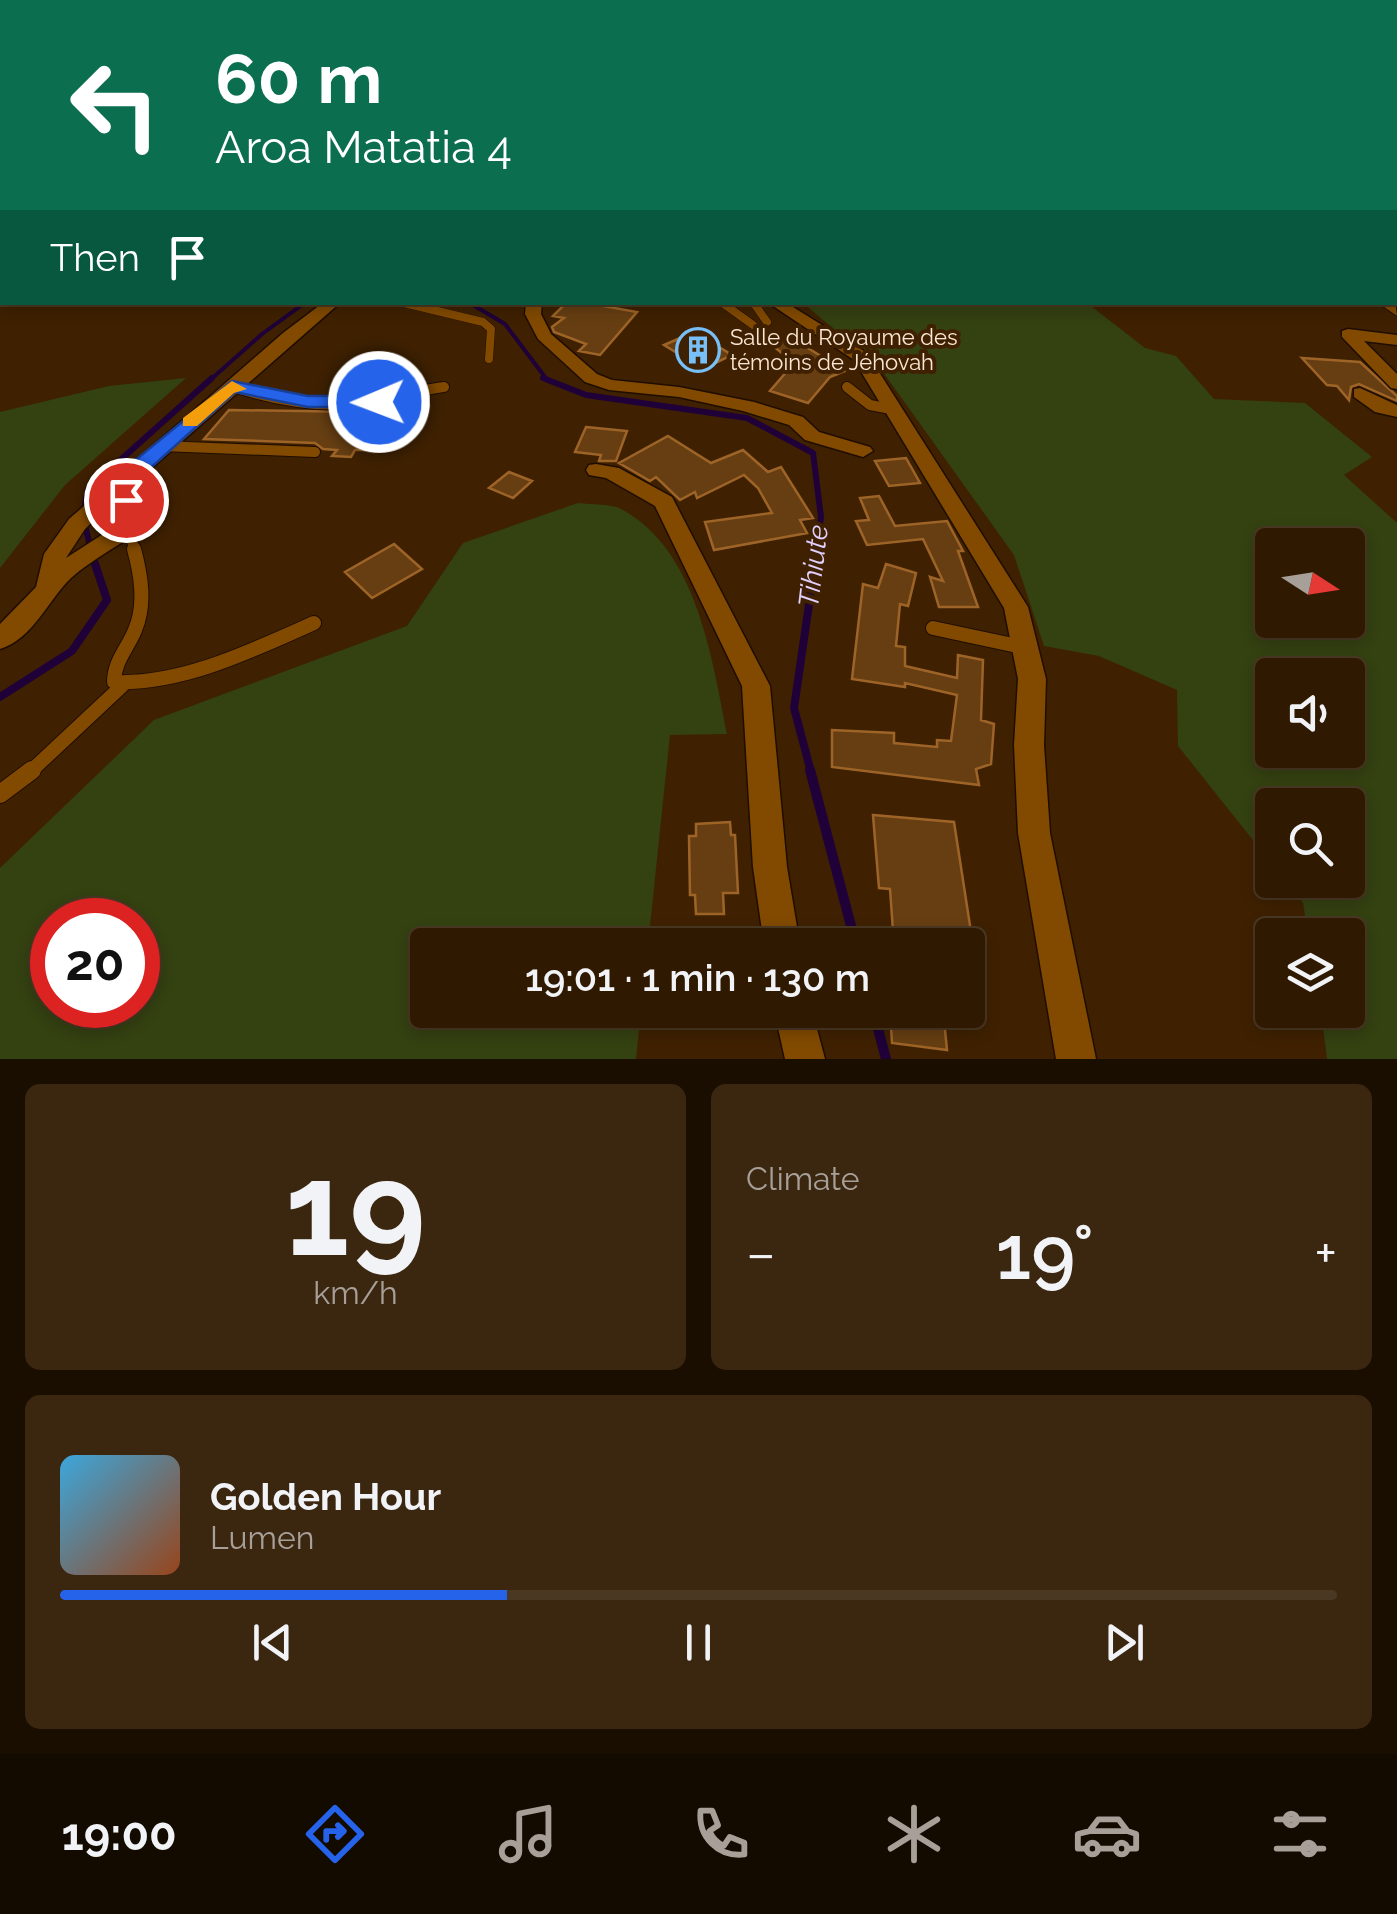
<!DOCTYPE html>
<html lang="en">
<head>
<meta charset="utf-8">
<style>
  :root { --surface:#2f1901; --page:#3b2610; --text:#f1f3f6; --muted:#a7a099; --line:#4a3823; --accent:#2563eb }
  body { margin:0; font-family:Raleway,sans-serif; background:var(--page); color:var(--text); height:100vh; display:flex; flex-direction:column; font-size:38px; white-space:nowrap }
  * { box-sizing:border-box; margin:0 }
  p { font-size:32px; color:var(--muted) }
  .icon { flex:none; width:55px; height:55px; fill:none; stroke:currentColor; stroke-width:2; stroke-linecap:round; stroke-linejoin:round }
  .map { position:relative; height:1059px; overflow:hidden }
  .side { display:flex; flex-direction:column; gap:25px; padding:25px; background:#1a0e01; flex:1 }
  .side>* { flex:none }
  .guide { position:absolute; left:0px; top:0px; width:1398px; height:305px; box-shadow:0 5px 15px #0003,0 0 0 2px var(--line); background:#0b6e4f; color:#fff; overflow:hidden }
  .needle { width:65px; rotate:102deg }
  .controls { position:absolute; left:1255px; top:528px; display:grid; gap:20px }
  .controls a { display:grid; place-items:center; width:110px; height:110px; border-radius:10px; background:var(--surface); box-shadow:0 5px 15px #0003,0 0 0 2px var(--line); font-size:50px }
  .speed { position:absolute; left:30px; top:898px; display:flex; gap:20px; font-size:50px; font-weight:700; text-align:center }
  .speed>* { display:grid; place-content:center; width:130px; height:130px; border-radius:50%; background:var(--surface); box-shadow:0 5px 15px #0003,0 0 0 2px var(--line); line-height:1 }
  .speed .limit { border:15px solid #d22; background:#fff; color:#111 }
  .pin { position:absolute; display:grid; place-items:center; width:85px; height:85px; color:#fff; margin:-42px; border:5px solid #fff; border-radius:50%; box-shadow:0 2px 10px #0007 }
  .me { position:absolute; width:110px; margin:-55px; rotate:269deg; stroke-linejoin:round; filter:drop-shadow(0 0 8px #0008) }
  .turn { display:flex; align-items:center; gap:35px; height:210px; padding:0 50px; font-size:45px }
  .turn .icon { width:130px; height:130px; stroke-width:2.5 }
  .turn b { display:block; font-size:70px; line-height:85px }
  .then { display:flex; align-items:center; height:95px; padding:0 50px; background:#0003; gap:20px; font-size:38px }
  .big { font-size:75px; font-weight:600; line-height:1.1 }
  .side .widget { flex:1; display:flex; flex-direction:column; justify-content:center; gap:15px; min-width:0; padding:0 35px; border-radius:15px; background:var(--page) }
  .side .dial { align-items:center; gap:0 }
  .dial b { font-size:130px; line-height:1 }
  .song { display:flex; align-items:center; gap:30px }
  .cover { width:120px; height:120px; border-radius:15px; background:linear-gradient(135deg,hsl(200 70% 55%),hsl(20 70% 35%)) }
  .played { height:10px; border-radius:5px; background:linear-gradient(90deg,var(--accent) 35%,var(--line) 35%) }
  .keys { display:flex; justify-content:space-around; direction:ltr }
  .heat { display:flex; justify-content:space-between; align-items:center; font-size:55px; direction:ltr }
  .side .tiles { flex:1; display:grid; gap:25px; grid-template-columns:1fr 1fr }
  .widget:last-child { grid-column:span 2 }
  .trip { position:absolute; left:410px; top:928px; width:575px; height:100px; border-radius:10px; background:var(--surface); box-shadow:0 5px 15px #0003,0 0 0 2px var(--line); font-weight:600; line-height:100px; text-align:center }
  .dock { display:flex; height:160px; justify-content:space-around; align-items:center; background:#130a00; color:var(--muted) }
  .dock .icon { width:70px; height:70px }
  .dock .current { color:var(--accent) }
  .dock b { font-size:45px; color:var(--text) }
  .map>svg:first-child { display:block }
</style>
</head>
<body>
<div class="map">
<svg width="1397" height="1059" viewBox="0 0 1397 1059">
  <rect width="100%" height="100%" fill="#3f2101"/>
  <!-- green -->
  <path fill="#344111" fill-rule="evenodd" d="M803,303H1087L1145,348L1176,356L1214,399L1305,403L1372,457L1344,475L1397,523V1059H1327L1321,1010H1348V935H1308L1303,903L1285,880H1348V805H1272V864L1178,746L1177,690L1099,656L1044,646L1014,555L880,368ZM1272,545H1348V620H1272ZM1272,675H1348V750H1272Z
    M186,378L65,485L0,568V412L109,386Z
    M578,503C591,505 612,503 623,510C697,551 712,658 727,734L670,735L648,945H428V1010H641L636,1059H0V868L154,720L407,626L463,543ZM52,920H138V1005H52Z"/>
  <g fill="none" stroke-linecap="round" stroke-linejoin="round">
    <!-- stream-far3 -->
    <path stroke="#1f0039" stroke-width="4" d="M468,302L505,324L548,381
      M209,381L262,334L306,302"/>
    <!-- stream-far2 -->
    <path stroke="#1f0039" stroke-width="6" d="M543,378L586,395L747,418L813,453L821,517L816,551
      M91,551L83,516L88,489L212,378"/>
    <!-- stream-far1 -->
    <path stroke="#1f0039" stroke-width="8" d="M0,697L72,651L107,600L90,549
      M811,772L794,708L817,549"/>
    <!-- stream -->
    <path stroke="#1f0039" stroke-width="10" d="M810,770L856,945
      M873,1010L886,1059"/>
  </g>
  <!-- building -->
  <path fill="#663e12" stroke="#9e6427" stroke-width="2.5" d="M567,302L587,303L637,312L600,355L579,351L586,344L554,332L552,327L564,318L553,316Z
    M694,332L732,355L703,369L664,345Z
    M790,337L845,371L830,377L808,403L770,391L794,363L772,345Z
    M1302,358L1360,362L1397,396V401L1359,384L1351,387L1349,400L1337,386L1327,385Z
    M229,410L364,412L388,414L366,450H355L351,457L332,456L337,450L323,449L315,443L204,439Z
    M586,427L627,431L616,461H599L601,455L575,452Z
    M668,436L711,463L743,450L768,472L781,467L813,518L800,520L807,533L714,550L705,522L772,513L758,488L744,475L697,498L695,492L680,500L656,477L650,481L619,463Z
    M906,458L920,483L889,486L875,461Z
    M509,472L532,481L513,498L489,488Z
    M879,496L895,526L947,521L963,551H958L978,607H939L930,577L943,581L923,539L867,545L856,521L869,520L860,498Z
    M394,544L422,569L372,598L345,572Z
    M886,564L916,573L908,606L900,604L896,646L905,647V666L957,678L958,655L983,660L981,720L994,724L991,764L976,769L979,785L832,767V730L894,733V743L937,747V740L951,741L957,695L905,683V687L852,679L863,584L878,588Z
    M873,815L954,822L973,945H894L890,889L879,888Z
    M730,822L731,835H735L738,893H723L724,914H696L695,895H690L689,836H696V824Z
    M890,1010H943L947,1050L892,1043Z"/>
  <g fill="none" stroke-linecap="round" stroke-linejoin="round">
    <!-- service-far3 casing -->
    <g stroke="#1f0d00" stroke-width="9">
      <path id="service-far3" d="M400,302L483,322L491,329L489,359
        M721,302L753,325
        M753,302L767,322"/>
    </g>
    <!-- service-far2 casing -->
    <g stroke="#1f0d00" stroke-width="12">
      <path id="service-far2" d="M231,386C279,402 331,410 381,401C403,397 422,389 444,387
        M847,387L870,405L891,409
        M162,446L315,452
        M128,528L135,551"/>
    </g>
    <!-- service-far1 casing -->
    <g stroke="#1f0d00" stroke-width="16">
      <path id="service-far1" d="M134,549C141,575 146,604 135,630C128,648 114,661 114,682C182,685 253,650 314,623
        M933,628L1022,647
        M30,772L124,684"/>
    </g>
    <!-- service casing -->
    <g stroke="#1f0d00" stroke-width="20">
      <path id="service" d="M0,794L32,770"/>
    </g>
    <!-- minor casing -->
    <g stroke="#1f0d00" stroke-width="3">
      <path id="minor" d="M0,203L2,204V212L0,211Z
        M1395,209H1397V217H1395Z
        M1395,228L1397,229V237L1395,236Z
        M1395,264H1397V273H1395Z
        M324,302H341L147,472L137,486L139,528L136,533C115,548 90,561 71,578C48,600 33,639 0,649V624L36,587L44,554L69,519L283,333ZM116,499L117,525L66,558L85,529Z
        M526,302H542L541,314L551,334L597,374L612,380L679,387L754,402L803,417L819,432L870,447L873,451L863,457L805,440L789,425L743,411L679,397L609,390L585,382L538,339L525,314Z
        M767,302H785L867,353L1028,607L1046,679L1044,745L1050,833L1096,1059H1056L1018,833L1014,745L1018,679L1004,608L854,360Z
        M1348,329L1397,335V345L1364,341L1397,374V389L1391,388L1342,337V331Z
        M1360,388L1397,405V417L1375,412L1354,397V389Z
        M596,464L619,468L672,497L770,686L787,867L800,945H764L753,867L742,686L655,506L606,478L589,475L586,470L589,465Z
        M774,1010H812L825,1059H785Z"/>
    </g>
    <!-- secondary casing -->
    <g stroke="#1f0d00" stroke-width="2">
      <path id="secondary" d="M1395,148H1397V154L1395,153Z
        M1395,242H1397V252H1395Z
        M1395,300L1397,316L1377,302H1395Z"/>
    </g>
    <!-- service-far3 -->
    <use href="#service-far3" stroke="#824a00" stroke-width="8"/>
    <!-- service-far2 -->
    <use href="#service-far2" stroke="#824a00" stroke-width="10"/>
    <!-- service-far1 -->
    <use href="#service-far1" stroke="#824a00" stroke-width="14"/>
    <!-- service -->
    <use href="#service" stroke="#824a00" stroke-width="18"/>
    <!-- minor -->
    <use href="#minor" fill="#824a00" fill-rule="evenodd"/>
    <!-- secondary -->
    <use href="#secondary" fill="#824a00" fill-rule="evenodd"/>
  </g>
  <!-- sky -->
  <linearGradient id="sky" x2="0" y2="1"><stop stop-color="#231201"/><stop offset="0.5" stop-color="#524338"/><stop offset="1" stop-color="#524338" stop-opacity="0"/></linearGradient>
  <rect width="1397" height="297" fill="url(#sky)"/>
  <!-- route -->
  <path fill="#2563eb" stroke="#184099" stroke-width="2.5" d="M232,381L308,396H379L388,402L379,407H308L235,392L147,471L137,486L134,505H119L116,486L133,462Z"/>
  <!-- slow -->
  <path fill="#f59e0b" d="M232,381L247,389L234,393L197,426H183V418Z"/>
  <!-- icons -->
  <defs>
    <g id="building-ring" transform="scale(2.25)"><circle r="9.5" fill="#3f2101" stroke="#78bff7" stroke-width="1.5"/><path d="M-4-6H4V6H1V3H-1V6H-4ZM-2.5-4.3h1.7v1.8h-1.7ZM.8-4.3h1.7v1.8H.8ZM-2.5-1h1.7V.8h-1.7ZM.8-1h1.7V.8H.8Z" fill="#78bff7"/></g>
  </defs>
  <g fill-rule="evenodd">
    <use href="#building-ring" x="698" y="350"/>
  </g>
  <g text-anchor="middle" stroke-width="8" stroke-linejoin="round" paint-order="stroke">
    <!-- far-poi labels -->
    <g font-size="22" fill="#fbe7d5" stroke="#3f2101" text-anchor="start">
      <text x="730" y="345">Salle du Royaume des<tspan x="730" dy="25">témoins de Jéhovah</tspan></text>
    </g>
    <!-- water labels -->
    <g font-size="28" font-style="italic" fill="#e2d0fe" stroke="#3f2101">
      <text transform="translate(813 566) rotate(-83)" y="10">Tihiute</text>
    </g>
  </g>
</svg>
<div class="controls">
<a><svg class="needle" viewBox="-14 -14 28 28"><path d="M0-13l5 13h-10z" fill="#e53935"/><path d="M0 13l5-13h-10z" fill="#a7a099"/></svg></a>
<a><svg class="icon" aria-label="sound" viewBox="0 0 24 24"><path d="M4 9h4l5-4v14l-5-4H4zM17 9q2 3 0 6"/></svg></a>
<a><svg class="icon" aria-label="search" viewBox="0 0 24 24"><circle cx="10" cy="10" r="6"/><path d="M15 15l6 6"/></svg></a>
<a><svg class="icon" aria-label="layers" viewBox="0 0 24 24"><path d="M12 4l9 5-9 5-9-5zM3 14l9 5 9-5"/></svg></a>
</div>
<div class="speed"><div class="limit">20</div></div>
<div class="pin" style="left:126px;top:500px;background:#d93025"><svg class="icon" aria-label="arrive" viewBox="0 0 24 24"><path d="M6 21V4h12l-3 4 3 4H6"/></svg></div>
<svg class="me" style="left:379px;top:402px" viewBox="-20 -20 40 40"><circle r="17" fill="#2563eb" stroke="#fff" stroke-width="3"/><path d="M0-11L8 9 0 5-8 9z" fill="#fff"/></svg>
<div class="trip">19:01 · 1 min · 130 m</div>
<div class="guide">
<div class="turn"><svg class="icon" aria-label="left" viewBox="0 0 24 24"><path d="M17 20v-9H6M10 6l-5 5 5 5"/></svg><div><b>60 m</b>Aroa Matatia 4</div></div>
<div class="then">Then<svg class="icon" aria-label="arrive" viewBox="0 0 24 24"><path d="M6 21V4h12l-3 4 3 4H6"/></svg></div>
</div>
</div>
<section class="side">
<div class="tiles">
<div class="widget dial"><b>19</b><p>km/h</p></div>
<div class="widget"><p>Climate</p>
<div class="heat"><a>−</a><b class="big">19°</b><a>+</a></div>
</div>
<div class="widget">
<div class="song"><i class="cover"></i><div><b>Golden Hour</b><p>Lumen</p></div></div>
<div class="played"></div>
<div class="keys"><svg class="icon" aria-label="previous" viewBox="0 0 24 24"><path d="M18 5L8 12l10 7zM5 5v14"/></svg><svg class="icon" aria-label="pause" viewBox="0 0 24 24"><path d="M8 5v14M16 5v14"/></svg><svg class="icon" aria-label="next" viewBox="0 0 24 24"><path d="M6 5l10 7-10 7zM19 5v14"/></svg></div>
</div>
</div>
</section>
<nav class="dock">
<b>19:00</b>
<svg class="icon current" aria-label="directions" viewBox="0 0 24 24"><path d="M12 3l9 9-9 9-9-9zM9 14v-3h6M13 9l2 2-2 2"/></svg>
<svg class="icon" aria-label="music" viewBox="0 0 24 24"><path d="M9 18V5l10-2v13"/><circle cx="6" cy="18" r="3"/><circle cx="16" cy="16" r="3"/></svg>
<svg class="icon" aria-label="phone" viewBox="0 0 24 24"><path d="M5 4h4l2 5-3 2q2 4 5 5l2-3 5 2v4C11 20 4 13 5 4z"/></svg>
<svg class="icon" aria-label="climate" viewBox="0 0 24 24"><path d="M12 3v18M4 7l16 10M4 17L20 7"/></svg>
<svg class="icon" aria-label="car" viewBox="0 0 24 24"><path d="M5 17H2v-5l4-1 3-4h7l3 4 3 1v5h-3M9 17h6M6 11h13"/><circle cx="7" cy="17" r="2"/><circle cx="17" cy="17" r="2"/></svg>
<svg class="icon" aria-label="filters" viewBox="0 0 24 24"><path d="M4 7h16M4 17h16"/><circle cx="9" cy="7" r="2"/><circle cx="15" cy="17" r="2"/></svg>
</nav>
</body>
</html>
